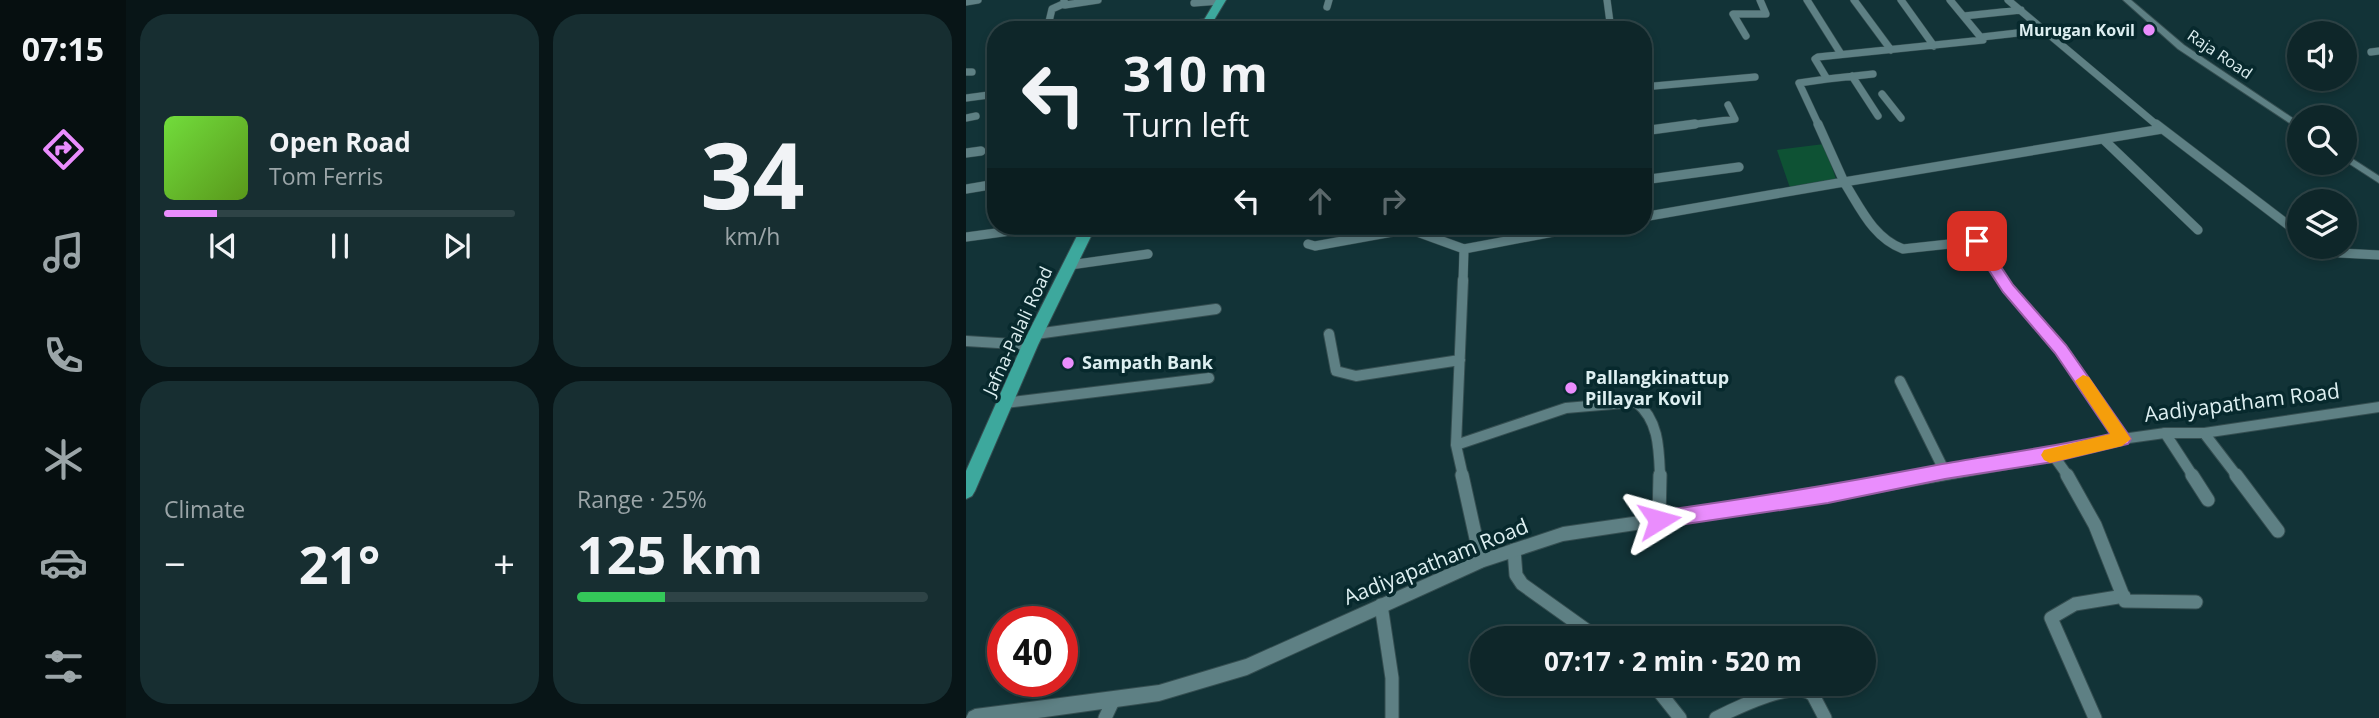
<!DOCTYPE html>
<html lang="en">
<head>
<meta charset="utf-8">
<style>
  :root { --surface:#0e2629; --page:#172e31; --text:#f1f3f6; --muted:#9ba5a8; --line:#2e4346; --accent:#ea8dfd }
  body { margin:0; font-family:"Open Sans",sans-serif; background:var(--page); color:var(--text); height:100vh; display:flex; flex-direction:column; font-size:26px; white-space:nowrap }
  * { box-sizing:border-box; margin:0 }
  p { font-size:23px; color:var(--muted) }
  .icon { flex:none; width:38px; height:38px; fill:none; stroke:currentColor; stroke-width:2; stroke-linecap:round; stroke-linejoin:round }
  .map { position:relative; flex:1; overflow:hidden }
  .panel { display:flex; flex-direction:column; gap:14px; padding:14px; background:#081517; width:840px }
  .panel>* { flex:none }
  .banner { position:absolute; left:21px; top:21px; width:665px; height:214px; border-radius:28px; box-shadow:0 4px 10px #0003,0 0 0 2px var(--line); background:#0e2629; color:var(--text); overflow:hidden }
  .buttons { position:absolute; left:1321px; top:21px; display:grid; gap:14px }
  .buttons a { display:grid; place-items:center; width:70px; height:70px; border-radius:50%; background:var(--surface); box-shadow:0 4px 10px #0003,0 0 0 2px var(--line); font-size:35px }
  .speed { position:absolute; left:21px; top:606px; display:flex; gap:14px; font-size:35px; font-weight:700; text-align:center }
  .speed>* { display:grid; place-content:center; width:91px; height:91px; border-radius:50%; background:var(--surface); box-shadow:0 4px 10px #0003,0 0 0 2px var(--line); line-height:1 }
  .speed .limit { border:10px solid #d22; background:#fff; color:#111 }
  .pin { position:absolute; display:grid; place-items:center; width:60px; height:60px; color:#fff; margin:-30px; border-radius:14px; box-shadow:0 4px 10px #0006 }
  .me { position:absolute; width:77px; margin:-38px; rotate:82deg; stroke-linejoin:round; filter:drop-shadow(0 0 5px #0008) }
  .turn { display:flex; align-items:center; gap:24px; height:147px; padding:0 21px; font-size:32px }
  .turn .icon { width:91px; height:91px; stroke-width:2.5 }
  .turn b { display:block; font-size:49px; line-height:60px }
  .lanes { display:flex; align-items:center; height:66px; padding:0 21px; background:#0003; justify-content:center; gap:35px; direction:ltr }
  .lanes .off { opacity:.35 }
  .big { font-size:52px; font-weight:700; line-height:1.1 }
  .panel .card { flex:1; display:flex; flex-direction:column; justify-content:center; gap:10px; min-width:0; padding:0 24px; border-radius:28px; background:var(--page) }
  .panel .dial { align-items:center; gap:0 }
  .dial b { font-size:91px; line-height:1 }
  .song { display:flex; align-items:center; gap:21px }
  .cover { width:84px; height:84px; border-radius:10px; background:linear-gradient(135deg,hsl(100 70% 55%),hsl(90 70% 35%)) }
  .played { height:7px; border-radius:4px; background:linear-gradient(90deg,var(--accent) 15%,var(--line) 15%) }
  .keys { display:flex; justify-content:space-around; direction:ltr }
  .heat { display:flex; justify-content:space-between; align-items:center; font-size:38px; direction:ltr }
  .charge { height:10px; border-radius:5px; background:linear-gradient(90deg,#34c759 25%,var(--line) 0) }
  .panel .tiles { flex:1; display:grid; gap:14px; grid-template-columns:repeat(2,1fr) }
  .trip { position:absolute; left:504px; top:626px; width:406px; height:70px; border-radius:35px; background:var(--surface); box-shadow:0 4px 10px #0003,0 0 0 2px var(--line); font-weight:700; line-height:70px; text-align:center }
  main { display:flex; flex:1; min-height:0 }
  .tab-bar { display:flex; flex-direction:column; width:126px; justify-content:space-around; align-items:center; background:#060f10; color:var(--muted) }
  .tab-bar .icon { width:49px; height:49px }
  .tab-bar .on { color:var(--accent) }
  .tab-bar b { font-size:32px; color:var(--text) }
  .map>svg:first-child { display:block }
</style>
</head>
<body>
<main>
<nav class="tab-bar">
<b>07:15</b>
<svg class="icon on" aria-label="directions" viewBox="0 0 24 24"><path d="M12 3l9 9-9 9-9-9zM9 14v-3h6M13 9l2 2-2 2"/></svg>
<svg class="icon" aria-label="music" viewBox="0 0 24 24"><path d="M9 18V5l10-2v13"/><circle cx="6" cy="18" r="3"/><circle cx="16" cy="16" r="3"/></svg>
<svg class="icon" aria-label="phone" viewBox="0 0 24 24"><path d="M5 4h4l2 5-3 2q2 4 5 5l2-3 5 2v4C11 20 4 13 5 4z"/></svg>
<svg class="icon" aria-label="climate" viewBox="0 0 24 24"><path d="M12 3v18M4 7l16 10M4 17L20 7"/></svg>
<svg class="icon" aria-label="car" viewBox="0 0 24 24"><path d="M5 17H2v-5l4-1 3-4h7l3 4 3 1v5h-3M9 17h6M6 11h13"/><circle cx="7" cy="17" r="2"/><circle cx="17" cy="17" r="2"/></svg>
<svg class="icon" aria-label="filters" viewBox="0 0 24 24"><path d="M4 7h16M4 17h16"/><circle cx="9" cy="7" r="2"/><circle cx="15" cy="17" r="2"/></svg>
</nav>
<section class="panel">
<div class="tiles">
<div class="card">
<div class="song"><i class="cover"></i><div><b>Open Road</b><p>Tom Ferris</p></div></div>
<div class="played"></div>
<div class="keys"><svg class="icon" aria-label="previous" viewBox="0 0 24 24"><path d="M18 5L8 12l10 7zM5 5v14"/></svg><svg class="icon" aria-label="pause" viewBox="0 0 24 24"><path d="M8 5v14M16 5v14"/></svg><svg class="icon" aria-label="next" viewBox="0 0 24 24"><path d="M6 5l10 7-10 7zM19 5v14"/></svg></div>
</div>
<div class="card dial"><b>34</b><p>km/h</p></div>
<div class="card"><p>Climate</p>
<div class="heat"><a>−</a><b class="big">21°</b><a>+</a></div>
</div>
<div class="card"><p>Range · 25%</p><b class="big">125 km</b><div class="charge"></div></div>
</div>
</section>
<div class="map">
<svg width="1413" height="718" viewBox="0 0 1413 718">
  <rect width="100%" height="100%" fill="#123337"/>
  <!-- green -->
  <path fill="#0e5234" d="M858,144L870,179L824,188L811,150Z"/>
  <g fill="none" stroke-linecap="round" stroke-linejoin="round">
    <!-- minor-far3 casing -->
    <g stroke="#354e51" stroke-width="8">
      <path id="minor-far3" d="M98,0L99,5L132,0
        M641,0L645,30
        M841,0L875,54
        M888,0L925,50
        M935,0L968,46
        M1042,0L1192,126
        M0,2L12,0
        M228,3L254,1
        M361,7L363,0
        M998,16L1055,10
        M81,30L86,9L97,4
        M170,30L242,22
        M780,36L767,14H800L794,0
        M1016,37L1078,30
        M1405,52L1413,51
        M0,72H6
        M886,76L912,116
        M861,79L907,74
        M677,87L789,77
        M916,94L935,118
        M0,98L30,94
        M0,118L10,116
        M715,126L769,119L762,105
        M853,126L833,83L861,79L849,59L852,57L1017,40L984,0"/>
    </g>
    <!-- minor-far2 casing -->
    <g stroke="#354e51" stroke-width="10">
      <path id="minor-far2" d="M852,124L878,182L1196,129
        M1190,124L1334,234
        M677,131L729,124
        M1137,139L1232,230
        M0,153L15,151
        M677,180L773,167
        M0,189L30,184
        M677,217L878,182C894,207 907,238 937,249L1011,241
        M1005,231L1038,282
        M0,237L82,226
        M342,244L349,246L443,229L498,249
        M1353,247L1374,253L1413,255
        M104,265L182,254
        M497,282L498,249L619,226"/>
    </g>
    <!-- minor-far1 casing -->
    <g stroke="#354e51" stroke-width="12">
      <path id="minor-far1" d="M497,280L490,445L497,476
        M1036,280L1094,349L1156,439
        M70,334L250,309
        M363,334L370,371L390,376L494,360
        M0,341L64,345
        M934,381L979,472
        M39,403L243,378
        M1199,433L1227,476
        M1238,433L1271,476
        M490,445L600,408L670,402C693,420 693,449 694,476
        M1087,455L1102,476"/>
    </g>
    <!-- minor casing -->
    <g stroke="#354e51" stroke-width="15">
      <path id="minor" d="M496,475L515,561
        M1101,475L1129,525L1159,601L1230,602
        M1226,475L1242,500
        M1270,475L1312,531
        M693,520L694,475
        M548,550L550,575L556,584L633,639
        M415,605L426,678V718
        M687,684L714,718
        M139,718L147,701
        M750,718C770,708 828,679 847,695L859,718
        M1129,718L1085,618L1109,604L1158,596"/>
    </g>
    <!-- tertiary casing -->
    <g stroke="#354e51" stroke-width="2">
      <path id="tertiary" d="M1157,0H1165L1218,45L1334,123V130L1212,49Z
        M1379,154L1413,176V183L1379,161Z
        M1413,402V412L1238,438H1199L1156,444L1087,461L862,501L597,541L518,567L281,675L193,701L72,718H0L3,712L9,709L193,685L280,659L510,556L597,527L862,489L1087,449L1156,434L1199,428H1238Z"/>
    </g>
    <!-- primary casing -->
    <g stroke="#354e51" stroke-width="2">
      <path id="primary" d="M250,0H260L242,30H232Z
        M116,226H130L72,345L9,491L6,496L0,499V471L56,345Z"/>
    </g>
    <!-- minor-far3 -->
    <use href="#minor-far3" stroke="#5e8084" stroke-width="7"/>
    <!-- minor-far2 -->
    <use href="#minor-far2" stroke="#5e8084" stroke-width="9"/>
    <!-- minor-far1 -->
    <use href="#minor-far1" stroke="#5e8084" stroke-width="10"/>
    <!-- minor -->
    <use href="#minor" stroke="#5e8084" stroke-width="13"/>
    <!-- tertiary -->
    <use href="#tertiary" fill="#5e8084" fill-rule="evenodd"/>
    <!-- primary -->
    <use href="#primary" fill="#3da89d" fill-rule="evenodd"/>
  </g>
  <!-- route -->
  <path fill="#ea8dfd" stroke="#985ca4" stroke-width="2" d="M1011,237L1016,238L1047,285L1100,345L1162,434L1165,439L1162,444L1087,462L979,479L862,503L693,528L687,525L684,520L687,514L693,511C788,498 882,482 976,464C1032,454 1088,447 1144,434L1089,353L1037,292L1004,241Z"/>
  <!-- slow -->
  <path fill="#f59e0b" d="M1117,375L1123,377L1165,439L1156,446L1084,463L1078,460L1075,455L1078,450L1144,434L1109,381Z"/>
  <!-- markers -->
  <g fill="#ea8dfd" stroke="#07292d" stroke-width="2.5">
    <circle cx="1183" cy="30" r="7"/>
    <circle cx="102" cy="363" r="7"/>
    <circle cx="605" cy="388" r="7"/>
  </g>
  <g text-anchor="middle" stroke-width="7" stroke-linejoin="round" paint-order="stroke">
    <!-- far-poi labels -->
    <g font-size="16" font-weight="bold" fill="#ddeff1" stroke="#07292d" text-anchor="end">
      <text x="1169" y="36">Murugan Kovil</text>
    </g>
    <!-- far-street labels -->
    <g font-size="16" fill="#ddeff1" stroke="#07292d">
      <text transform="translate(1254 54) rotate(34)" y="6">Raja Road</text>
    </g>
    <!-- street labels -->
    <g font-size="18" fill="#ddeff1" stroke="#07292d">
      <text transform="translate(52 331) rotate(-65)" y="6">Jafna-Palali Road</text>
    </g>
    <!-- poi labels -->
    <g font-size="18" font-weight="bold" fill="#ddeff1" stroke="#07292d" text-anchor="start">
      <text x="116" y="369">Sampath Bank</text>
      <text x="619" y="384">Pallangkinattup<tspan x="619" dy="21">Pillayar Kovil</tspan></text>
    </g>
    <!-- near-street labels -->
    <g font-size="21" fill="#ddeff1" stroke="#07292d">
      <text transform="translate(1276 403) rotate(-7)" y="7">Aadiyapatham Road</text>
      <text transform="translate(470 562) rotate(-22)" y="7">Aadiyapatham Road</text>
    </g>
  </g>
</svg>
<div class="buttons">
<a><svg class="icon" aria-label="sound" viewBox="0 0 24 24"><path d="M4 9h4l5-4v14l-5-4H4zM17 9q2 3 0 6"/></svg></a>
<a><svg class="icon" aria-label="search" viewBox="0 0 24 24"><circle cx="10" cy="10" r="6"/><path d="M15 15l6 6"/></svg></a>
<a><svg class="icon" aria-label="layers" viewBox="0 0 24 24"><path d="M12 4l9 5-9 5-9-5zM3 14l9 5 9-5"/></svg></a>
</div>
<div class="speed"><div class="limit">40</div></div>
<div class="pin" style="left:1011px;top:241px;background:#d93025"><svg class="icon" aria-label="arrive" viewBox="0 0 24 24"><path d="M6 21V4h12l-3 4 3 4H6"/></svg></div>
<svg class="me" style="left:693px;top:520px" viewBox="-20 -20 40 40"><path d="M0-17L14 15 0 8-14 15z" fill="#ea8dfd" stroke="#fff" stroke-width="4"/></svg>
<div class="trip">07:17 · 2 min · 520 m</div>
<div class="banner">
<div class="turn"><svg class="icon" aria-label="left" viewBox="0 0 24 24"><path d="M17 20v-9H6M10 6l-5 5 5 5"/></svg><div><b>310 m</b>Turn left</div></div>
<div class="lanes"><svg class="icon" aria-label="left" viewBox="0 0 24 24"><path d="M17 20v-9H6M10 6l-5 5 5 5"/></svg><svg class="icon off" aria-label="ahead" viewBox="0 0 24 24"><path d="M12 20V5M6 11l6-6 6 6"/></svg><svg class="icon off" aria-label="right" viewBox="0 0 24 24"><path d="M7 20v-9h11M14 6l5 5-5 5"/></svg></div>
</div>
</div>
</main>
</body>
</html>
